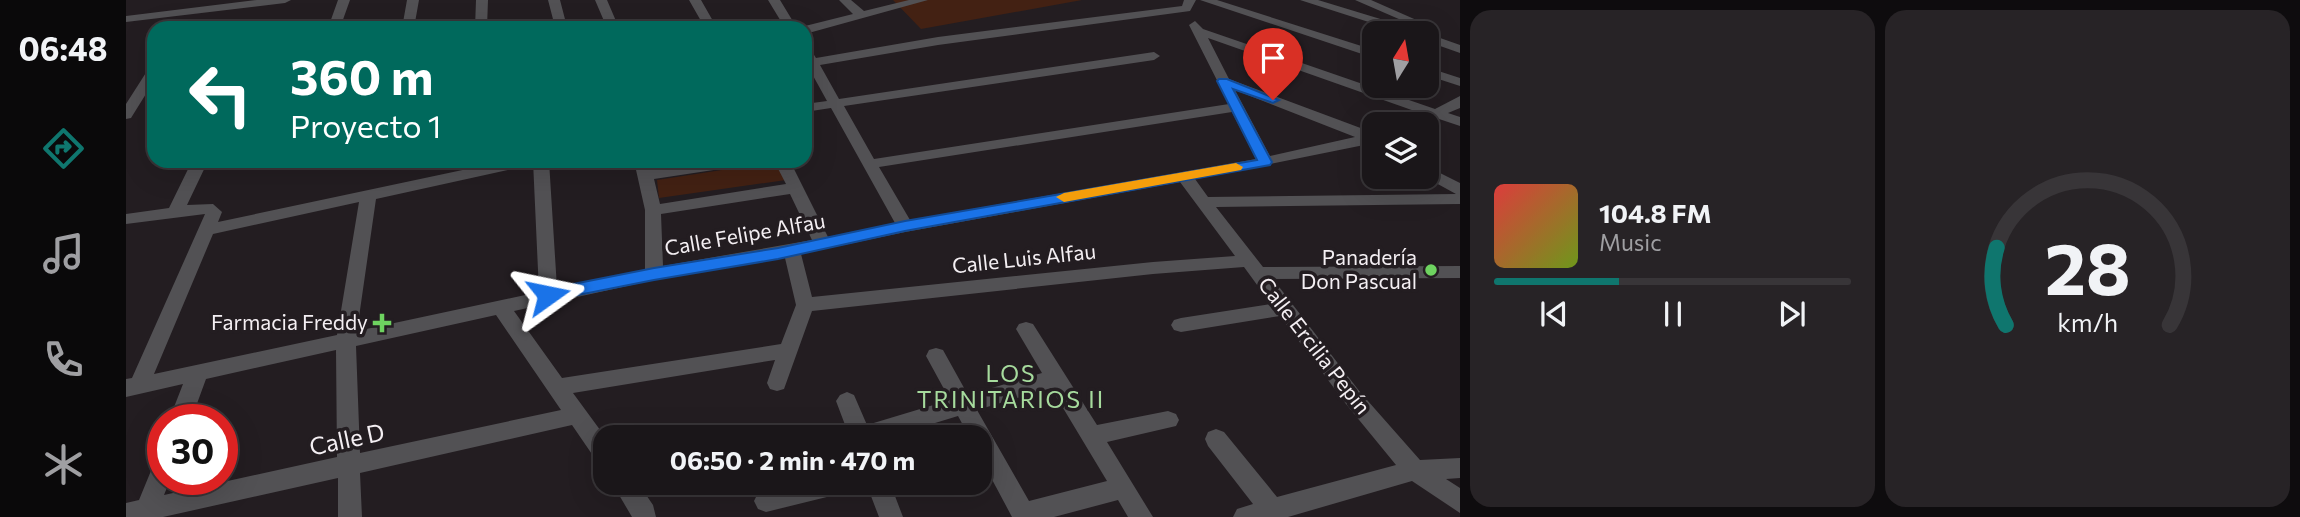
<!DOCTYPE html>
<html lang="en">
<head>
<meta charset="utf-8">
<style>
  :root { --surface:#1a1619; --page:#272326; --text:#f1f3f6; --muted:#9f9fa2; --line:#383538; --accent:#0f766e }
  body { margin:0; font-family:Commissioner,sans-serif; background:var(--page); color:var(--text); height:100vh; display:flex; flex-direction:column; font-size:26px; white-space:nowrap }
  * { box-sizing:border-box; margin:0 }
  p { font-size:23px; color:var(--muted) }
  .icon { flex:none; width:38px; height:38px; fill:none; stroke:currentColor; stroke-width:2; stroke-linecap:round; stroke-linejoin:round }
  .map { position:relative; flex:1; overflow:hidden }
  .sheet { display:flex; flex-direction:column; gap:10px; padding:10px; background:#0e0c0e; width:840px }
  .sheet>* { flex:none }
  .guide { position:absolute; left:21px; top:21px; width:665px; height:147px; border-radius:21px; box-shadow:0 7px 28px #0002,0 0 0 2px var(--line); background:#00695c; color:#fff; overflow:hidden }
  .needle { width:46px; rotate:11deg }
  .fabs { position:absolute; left:1236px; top:21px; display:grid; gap:14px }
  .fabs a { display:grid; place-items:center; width:77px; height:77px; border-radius:14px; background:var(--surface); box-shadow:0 7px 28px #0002,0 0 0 2px var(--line); font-size:35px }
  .speed { position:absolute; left:21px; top:404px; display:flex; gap:14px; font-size:35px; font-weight:700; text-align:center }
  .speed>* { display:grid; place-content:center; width:91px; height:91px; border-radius:50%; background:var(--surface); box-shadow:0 7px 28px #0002,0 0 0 2px var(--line); line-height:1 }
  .speed .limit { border:10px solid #d22; background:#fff; color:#111 }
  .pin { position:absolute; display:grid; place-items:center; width:60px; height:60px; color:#fff; margin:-72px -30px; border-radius:50% 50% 50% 0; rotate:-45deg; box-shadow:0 0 7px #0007 }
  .pin .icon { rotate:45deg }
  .me { position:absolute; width:77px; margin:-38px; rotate:78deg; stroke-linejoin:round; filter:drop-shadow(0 0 5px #0008) }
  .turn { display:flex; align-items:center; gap:24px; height:147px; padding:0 28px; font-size:32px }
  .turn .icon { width:91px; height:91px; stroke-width:2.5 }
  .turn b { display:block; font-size:49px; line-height:60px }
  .sheet .card { flex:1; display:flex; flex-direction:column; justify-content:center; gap:10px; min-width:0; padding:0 24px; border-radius:21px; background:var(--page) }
  .sheet .dial { align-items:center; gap:0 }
  .dial svg { height:182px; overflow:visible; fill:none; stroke:var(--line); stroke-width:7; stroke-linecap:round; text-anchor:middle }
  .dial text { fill:var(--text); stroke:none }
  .song { display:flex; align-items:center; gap:21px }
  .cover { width:84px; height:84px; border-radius:10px; background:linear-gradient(135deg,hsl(0 70% 55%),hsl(80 70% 35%)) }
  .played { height:7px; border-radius:4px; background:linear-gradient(90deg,var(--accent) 35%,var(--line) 35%) }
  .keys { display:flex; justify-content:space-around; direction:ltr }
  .sheet .tiles { flex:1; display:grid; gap:10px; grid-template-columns:repeat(2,1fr) }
  .trip { position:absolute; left:467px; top:425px; width:399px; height:70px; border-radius:21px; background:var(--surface); box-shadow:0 7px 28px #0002,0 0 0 2px var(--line); font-weight:700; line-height:70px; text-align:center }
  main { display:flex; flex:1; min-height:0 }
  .tab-bar { display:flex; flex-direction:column; width:126px; justify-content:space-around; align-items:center; background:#0a090a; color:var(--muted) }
  .tab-bar .icon { width:49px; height:49px }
  .tab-bar .selected { color:var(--accent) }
  .tab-bar b { font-size:32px; color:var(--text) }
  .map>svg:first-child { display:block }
</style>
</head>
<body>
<main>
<nav class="tab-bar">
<b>06:48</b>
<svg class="icon selected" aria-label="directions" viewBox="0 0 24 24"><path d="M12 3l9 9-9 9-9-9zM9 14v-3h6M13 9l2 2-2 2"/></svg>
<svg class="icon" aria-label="music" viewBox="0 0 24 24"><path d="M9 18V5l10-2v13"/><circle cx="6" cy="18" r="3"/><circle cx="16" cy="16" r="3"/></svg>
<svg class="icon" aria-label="phone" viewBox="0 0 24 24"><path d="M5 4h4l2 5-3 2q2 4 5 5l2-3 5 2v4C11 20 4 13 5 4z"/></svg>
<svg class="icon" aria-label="climate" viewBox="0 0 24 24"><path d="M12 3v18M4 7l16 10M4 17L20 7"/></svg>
</nav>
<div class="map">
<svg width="1334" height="517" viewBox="0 0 1334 517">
  <rect width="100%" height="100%" fill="#231d21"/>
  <!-- green -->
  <path fill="#432113" d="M767,0H956L795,29Z
    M648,162L660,180L533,198L531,180Z"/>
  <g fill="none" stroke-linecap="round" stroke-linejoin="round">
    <!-- minor -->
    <path fill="#525154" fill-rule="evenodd" d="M131,0H165L159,3L0,22V16Z
      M212,0H224L214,28H202Z
      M281,0H293L288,28H276Z
      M350,0H362L361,28H349Z
      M422,0H434L440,23L438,25L428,23Z
      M469,0H481L493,28H481Z
      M563,0H575L591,28H579Z
      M642,0H654L671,28H659Z
      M713,0H725L738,11L783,0H802L679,34V28L675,27L727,14Z
      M1058,0H1070L1064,11L812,45L694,65L713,99L1028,52L1034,56L1028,60L718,106L748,159L1103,104L1063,25L1069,21L1077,29L1309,109L1334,96V108L1322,113L1334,117V126L1310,118L1297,124H1279L1297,114L1082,38L1103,79L1248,133V143L1069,179L1082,197L1330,194L1299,177L1300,166L1334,183V204L1090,207L1137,267L1334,266V278L1147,279L1234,392L1294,460L1334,458V478L1320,479L1334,488V513L1286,481L1162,517H1107L1111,509L1127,504L1082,446L1079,439L1082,432L1090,429L1098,432L1151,497L1270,465L1220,404L1154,316L1055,332L1048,330L1045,325L1048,320L1055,318L1145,304L1118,267L1027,274L686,311L658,389L651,391L644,389L641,383L649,360L447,393L480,438V466L472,463L446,425L234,473L236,517H212V478L37,517H0V503L13,500L29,461L37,458V480H44L38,495L211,457L210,350L80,379L65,420H43L57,384L0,397V379L6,378L79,214L0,224V214L43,208L66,161H82L61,205L87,204L96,212L92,222L379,161H423L431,288L519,270V210L508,161H524L526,170L585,161H622L614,166L528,179L534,204L660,184L648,161H664L702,237L769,223L705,108L679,112V104L701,101L680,63L679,46L683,47L690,58L812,37L1056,6ZM1109,90L1229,137L1144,156ZM1106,112L1130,159L784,220L753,167ZM407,161L413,292L231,331L250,199L400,166ZM1054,182L1109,256L1027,262L686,297L675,254L779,232ZM664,194L686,240L537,266L535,214ZM233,202L211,335L28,374L87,234ZM659,258L670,305L655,344L436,378L388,311L528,280ZM370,315L435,410L234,453L230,346Z
      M1074,0H1091L1248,50V58Z
      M1174,0H1192L1284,28L1282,23L1229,0H1245L1295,22V33H1277Z
      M1300,33L1334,45V53L1300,41Z
      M28,67V81L5,118L0,119V104L23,68Z
      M1300,67L1334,78V86L1300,75Z
      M900,322L907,324L971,425L1042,411L1050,414L1053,420L1050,426L981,442L1027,517H1002L992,500L928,517H886L854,457V438H844L832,416L760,438H724L710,401L714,395L721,392L728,395L741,425L824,400L800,356L803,350L810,348L817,350L842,395L916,373L890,329L893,324ZM925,388L981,481L903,501L851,410Z
      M486,483H512L527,505L530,517H506Z
      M669,483H725L721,490L713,494L640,512L632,509L628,501L632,493Z
      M740,483H764L777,517H753Z"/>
  </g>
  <!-- route -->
  <path fill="#1a73e8" stroke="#114b97" stroke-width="2" d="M1093,79H1101L1153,100L1147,103L1107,89L1146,162L1144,165L779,231L652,259L528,280L422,301L414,295L422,289L528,268L652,248L779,221L1131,160L1091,81Z"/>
  <!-- slow -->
  <path fill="#f59e0b" d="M1110,163L1117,167L1115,170L938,202L930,197L938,193Z"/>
  <!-- markers -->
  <g fill="#6ed360" stroke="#231d21" stroke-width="2.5">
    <circle cx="1305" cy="270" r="7"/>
    <path d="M252.5 312.5h7v7h7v7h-7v7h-7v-7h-7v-7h7z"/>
  </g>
  <g text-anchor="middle" stroke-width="7" stroke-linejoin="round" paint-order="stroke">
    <!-- street labels -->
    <g font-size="21" fill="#f4eff3" stroke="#231d21">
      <text transform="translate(619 235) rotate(-10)" y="7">Calle Felipe Alfau</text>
      <text transform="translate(898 259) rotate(-6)" y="7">Calle Luis Alfau</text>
      <text transform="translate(1188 346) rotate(52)" y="7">Calle Ercilia Pepín</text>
    </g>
    <!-- poi labels -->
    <g font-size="21" fill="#f4eff3" stroke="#231d21" text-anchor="end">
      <text x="1291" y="265">Panadería<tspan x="1291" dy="24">Don Pascual</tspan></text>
      <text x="242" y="330">Farmacia Freddy</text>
    </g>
    <!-- neighbourhood labels -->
    <g font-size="23" letter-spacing="2" fill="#a6db9d" stroke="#231d21">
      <text x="885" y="382">LOS<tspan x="885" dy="26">TRINITARIOS II</tspan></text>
    </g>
    <!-- near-street labels -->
    <g font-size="24" fill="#f4eff3" stroke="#231d21">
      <text transform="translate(221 440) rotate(-12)" y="8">Calle D</text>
    </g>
  </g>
</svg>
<div class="fabs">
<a><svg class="needle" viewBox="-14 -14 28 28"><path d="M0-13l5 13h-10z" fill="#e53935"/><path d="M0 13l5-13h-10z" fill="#9f9fa2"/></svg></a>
<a><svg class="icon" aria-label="layers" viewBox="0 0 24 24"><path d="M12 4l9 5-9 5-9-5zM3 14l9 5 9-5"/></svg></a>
</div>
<div class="speed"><div class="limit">30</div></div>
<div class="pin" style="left:1147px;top:100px;background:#d93025"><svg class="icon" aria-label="arrive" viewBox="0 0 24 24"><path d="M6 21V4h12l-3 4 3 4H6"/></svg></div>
<svg class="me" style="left:422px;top:295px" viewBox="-20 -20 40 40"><path d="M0-17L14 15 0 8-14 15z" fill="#1a73e8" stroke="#fff" stroke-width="4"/></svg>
<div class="trip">06:50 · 2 min · 470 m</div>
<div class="guide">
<div class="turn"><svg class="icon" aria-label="left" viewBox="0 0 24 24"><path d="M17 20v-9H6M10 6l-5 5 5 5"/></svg><div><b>360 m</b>Proyecto 1</div></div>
</div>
</div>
<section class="sheet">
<div class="tiles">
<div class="card">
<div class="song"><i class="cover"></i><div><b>104.8 FM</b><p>Music</p></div></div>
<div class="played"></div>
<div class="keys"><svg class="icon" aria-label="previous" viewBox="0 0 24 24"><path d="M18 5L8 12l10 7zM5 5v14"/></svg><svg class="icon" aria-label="pause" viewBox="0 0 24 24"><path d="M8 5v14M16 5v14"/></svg><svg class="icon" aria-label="next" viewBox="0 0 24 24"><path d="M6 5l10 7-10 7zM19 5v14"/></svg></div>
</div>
<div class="card dial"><svg viewBox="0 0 100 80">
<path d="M14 69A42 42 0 1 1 86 69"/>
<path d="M14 69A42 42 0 0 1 10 35" stroke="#0f766e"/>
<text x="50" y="56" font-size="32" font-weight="700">28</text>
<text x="50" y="72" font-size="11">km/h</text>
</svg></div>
</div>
</section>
</main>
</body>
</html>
